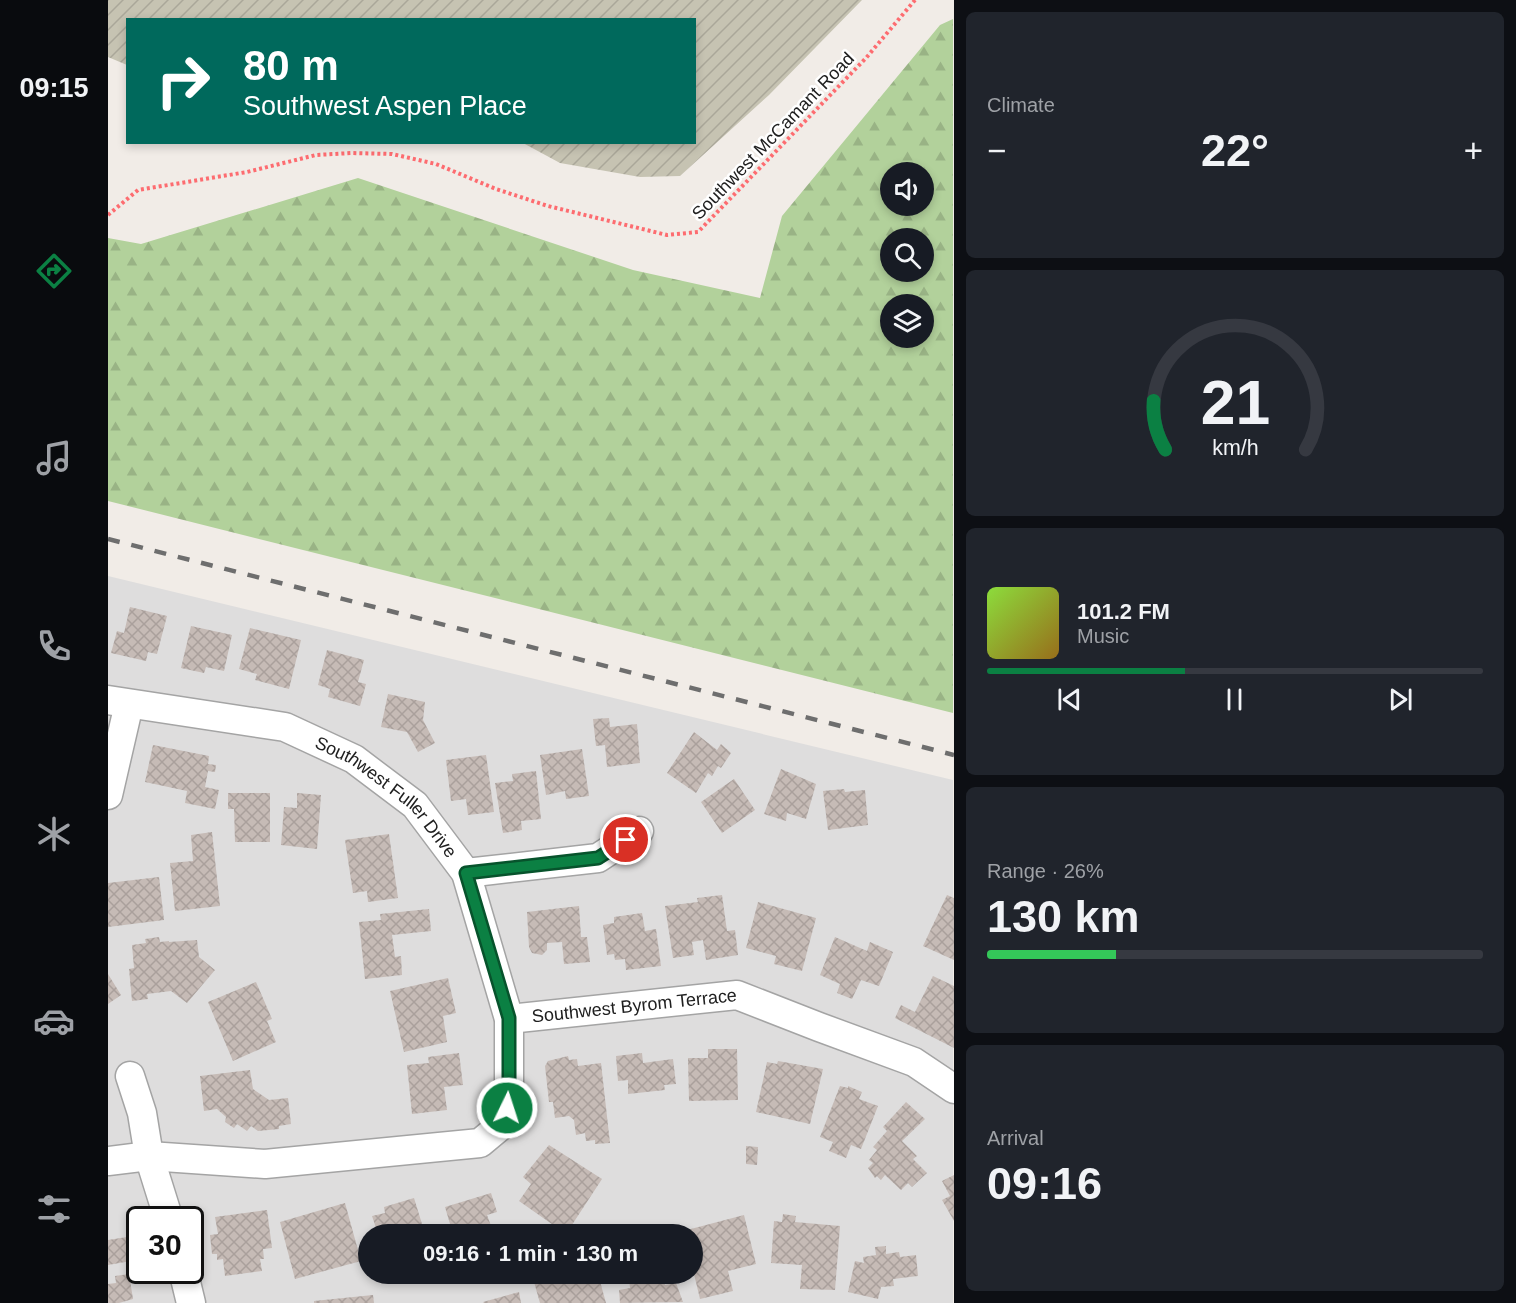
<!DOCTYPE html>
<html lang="en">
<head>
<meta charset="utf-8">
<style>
  :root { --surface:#171b24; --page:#20242c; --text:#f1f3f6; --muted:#9ea1a6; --line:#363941; --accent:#0b8043 }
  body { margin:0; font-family:Arial,sans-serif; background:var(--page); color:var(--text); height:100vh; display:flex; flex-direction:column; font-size:22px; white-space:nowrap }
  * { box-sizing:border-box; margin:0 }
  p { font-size:20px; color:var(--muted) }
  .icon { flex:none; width:33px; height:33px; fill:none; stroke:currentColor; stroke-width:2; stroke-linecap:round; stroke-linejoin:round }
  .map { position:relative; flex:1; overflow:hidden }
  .sheet { display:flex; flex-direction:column; gap:12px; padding:12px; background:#0d0f14; width:562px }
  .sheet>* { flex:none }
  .hud { position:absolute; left:18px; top:18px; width:570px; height:126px; border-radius:0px; box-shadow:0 3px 9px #0003; background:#00695c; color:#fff; overflow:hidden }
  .buttons { position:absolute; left:772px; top:162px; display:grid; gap:12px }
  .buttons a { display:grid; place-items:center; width:54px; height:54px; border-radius:50%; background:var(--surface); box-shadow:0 3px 9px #0003; font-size:30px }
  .speed { position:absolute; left:18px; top:1206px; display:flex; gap:12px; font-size:30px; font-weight:700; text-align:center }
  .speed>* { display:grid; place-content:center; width:78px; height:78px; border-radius:50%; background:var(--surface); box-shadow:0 3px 9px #0003; line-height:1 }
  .speed .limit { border:3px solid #111; border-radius:9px; background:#fff; color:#111 }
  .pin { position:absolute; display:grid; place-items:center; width:51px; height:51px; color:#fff; margin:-26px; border:3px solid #fff; border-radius:50%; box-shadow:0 2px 6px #0007 }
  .me { position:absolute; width:66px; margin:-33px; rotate:4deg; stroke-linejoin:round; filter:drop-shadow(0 0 4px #0008) }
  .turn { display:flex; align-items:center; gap:21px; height:126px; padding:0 18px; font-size:27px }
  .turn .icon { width:78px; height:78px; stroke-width:2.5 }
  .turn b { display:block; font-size:42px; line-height:51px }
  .big { font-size:45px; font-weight:600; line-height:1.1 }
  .sheet .card { flex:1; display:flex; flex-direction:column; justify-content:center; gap:9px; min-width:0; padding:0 21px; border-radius:9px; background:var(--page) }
  .sheet .dial { align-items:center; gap:0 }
  .dial svg { height:156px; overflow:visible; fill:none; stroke:var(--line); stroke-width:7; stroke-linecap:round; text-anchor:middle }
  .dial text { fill:var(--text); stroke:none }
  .song { display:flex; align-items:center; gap:18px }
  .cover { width:72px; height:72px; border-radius:9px; background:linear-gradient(135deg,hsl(90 70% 55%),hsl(40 70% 35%)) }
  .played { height:6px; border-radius:3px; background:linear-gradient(90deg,var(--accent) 40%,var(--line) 40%) }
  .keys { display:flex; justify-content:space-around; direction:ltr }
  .heat { display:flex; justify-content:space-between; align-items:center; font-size:33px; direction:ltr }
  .charge { height:9px; border-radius:4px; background:linear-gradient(90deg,#34c759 26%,var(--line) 0) }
  .trip { position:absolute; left:250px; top:1224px; width:345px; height:60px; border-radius:30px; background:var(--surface); box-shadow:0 3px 9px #0003; font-weight:600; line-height:60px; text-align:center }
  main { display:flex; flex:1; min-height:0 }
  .tabs { display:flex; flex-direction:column; width:108px; justify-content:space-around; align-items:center; background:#090b0e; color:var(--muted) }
  .tabs .icon { width:42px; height:42px }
  .tabs .selected { color:var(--accent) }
  .tabs b { font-size:27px; color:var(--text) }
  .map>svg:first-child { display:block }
</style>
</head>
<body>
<main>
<nav class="tabs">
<b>09:15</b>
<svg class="icon selected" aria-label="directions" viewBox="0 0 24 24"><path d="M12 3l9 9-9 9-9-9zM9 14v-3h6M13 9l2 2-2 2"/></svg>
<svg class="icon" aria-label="music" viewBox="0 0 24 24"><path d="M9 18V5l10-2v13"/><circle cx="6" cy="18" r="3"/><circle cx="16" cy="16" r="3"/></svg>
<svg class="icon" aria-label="phone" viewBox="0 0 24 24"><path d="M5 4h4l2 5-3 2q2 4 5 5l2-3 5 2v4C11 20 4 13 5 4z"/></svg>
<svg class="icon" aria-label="climate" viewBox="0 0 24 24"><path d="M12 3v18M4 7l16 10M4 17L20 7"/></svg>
<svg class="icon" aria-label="car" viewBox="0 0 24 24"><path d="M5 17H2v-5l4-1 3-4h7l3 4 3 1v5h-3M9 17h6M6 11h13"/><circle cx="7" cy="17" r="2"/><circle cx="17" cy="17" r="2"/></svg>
<svg class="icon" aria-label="filters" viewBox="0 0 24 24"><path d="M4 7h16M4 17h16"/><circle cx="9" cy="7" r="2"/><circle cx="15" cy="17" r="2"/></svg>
</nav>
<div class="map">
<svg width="846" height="1303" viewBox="0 0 846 1303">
  <defs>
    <pattern id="construction-furrows" width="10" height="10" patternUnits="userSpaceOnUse" patternTransform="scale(1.5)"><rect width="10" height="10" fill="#c6c3b2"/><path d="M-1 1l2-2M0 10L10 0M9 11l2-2" fill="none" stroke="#aaa799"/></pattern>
    <pattern id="forest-firs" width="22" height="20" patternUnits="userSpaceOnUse" patternTransform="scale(1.5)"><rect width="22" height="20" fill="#b2d19b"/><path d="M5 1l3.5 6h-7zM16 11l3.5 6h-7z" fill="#99b385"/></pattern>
    <pattern id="building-cross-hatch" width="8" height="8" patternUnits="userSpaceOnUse" patternTransform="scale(1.5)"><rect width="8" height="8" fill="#c6bbb6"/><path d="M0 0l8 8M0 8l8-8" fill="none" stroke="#aaa09c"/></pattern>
  </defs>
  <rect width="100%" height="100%" fill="#f1ece7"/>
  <!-- residential -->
  <path fill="#dedddd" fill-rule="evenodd" d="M0,576L845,780V1303H0ZM32,1220H82V1270H32ZM261,1234H585V1274H261Z"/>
  <!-- construction -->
  <path fill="url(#construction-furrows)" d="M0,0H754L661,95L572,176L532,177L452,163L415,143L586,142V20H20L19,65L0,57Z"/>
  <!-- forest -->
  <path fill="url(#forest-firs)" fill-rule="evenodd" d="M845,19V713L0,501V238L33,244L250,178L525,270L652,298L674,216L832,25ZM783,172H816V206H783ZM783,238H816V272H783ZM783,304H816V338H783Z"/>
  <!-- building -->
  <path fill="url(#building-cross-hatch)" d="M22,607L59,616L49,654L40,652L38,661L3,653L9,631L16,633Z
    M83,626L124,635L116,671L98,667L96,673L73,668Z
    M142,628L193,640L181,689L147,680L149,674L131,669Z
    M219,650L256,660L250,682L258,684L252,706L220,697L222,689L210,685Z
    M280,694L317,702L315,720L327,743L310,752L299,732L273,727Z
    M501,718L502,727L529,724L532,763L499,767L497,745L488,746L485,719Z
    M586,732L609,750L613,744L623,753L613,768L610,766L604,776L600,773L588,793L559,773Z
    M45,745L101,756L100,764L108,765L107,772L100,771L97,787L111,790L107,809L77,803L79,791L37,782Z
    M474,749L481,796L458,799L457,791L438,795L432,755Z
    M378,755L386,812L360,815L358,799L343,801L338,760Z
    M673,769L708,784L698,819L679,813L678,821L656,814Z
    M428,771L433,819L413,821L414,830L395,833L387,783L405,781L404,774Z
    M626,779L647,810L614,833L593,802Z
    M736,789L737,792L757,790L760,825L720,830L715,791Z
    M120,793H162V842H127L126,809H120Z
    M189,793L213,795L209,849L173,845L176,807L189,808Z
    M104,832L112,906L67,911L62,863L85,861L83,835Z
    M281,834L290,898L260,902L259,891L245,893L237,840Z
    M51,877L56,920L0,927V883Z
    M614,895L619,931L627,930L630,955L598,960L595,940L584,942L586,955L565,958L557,906L590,902L589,898Z
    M839,895L846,898V960L815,946Z
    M650,902L708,918L694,971L666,964L668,956L638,948Z
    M471,906L473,937H479L482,962L456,964L454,942L439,943V950L434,955L424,953L421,947L419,912Z
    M321,909L323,931L284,935L287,957L293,956L294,975L257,979L251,922L273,920L272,914Z
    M534,913L537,931L548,929L553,966L518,970L517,959L507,960L506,954L499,955L495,925L506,923V917Z
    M51,937L52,942L61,941V942L89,940L91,957L107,970L79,1003L63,991L39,994L40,999L24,1001L21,969L26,968L24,945L38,943L37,939Z
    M727,937L759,951L762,942L785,952L771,986L753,980L744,999L729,993L732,984L712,975Z
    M0,974L13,995L0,1004Z
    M825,976L846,986V1048L787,1018L793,1005L807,1012Z
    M340,978L348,1013L335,1016L339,1042L296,1052L282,991Z
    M148,982L164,1019L159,1021L168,1042L125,1061L100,1002Z
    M600,1049H629L630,1100L581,1101L580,1058H600Z
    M351,1053L355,1085L336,1087L339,1110L304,1114L299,1065L321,1063L320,1057Z
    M534,1053L535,1063L565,1059L568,1084L556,1085L557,1090L520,1094V1080L510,1081L508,1056Z
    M460,1056L461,1060L469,1059L470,1066L493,1063L502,1143L487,1144V1140L478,1141L477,1133L468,1135L466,1120L461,1116L447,1118L445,1102H441L437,1066L440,1061Z
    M670,1061L715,1069L702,1124L648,1112L659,1062L669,1064Z
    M142,1070L145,1089L161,1100L180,1098L183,1124L171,1126V1129L150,1131L143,1126L139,1131L129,1124L126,1128L117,1122L118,1117L109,1109L96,1111L92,1076Z
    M732,1086L740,1088V1086L754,1092L751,1099L770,1106L753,1149L743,1145L738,1158L721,1151L725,1142L712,1137Z
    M798,1102L817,1119L794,1141L809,1156L805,1159L819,1173L804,1187L800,1183L793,1190L777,1175L773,1180L769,1176L767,1178L760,1168L765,1163L761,1160L769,1150L765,1147L779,1131L775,1127Z
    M441,1145L494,1179L458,1234L411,1201L423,1184L415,1177Z
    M638,1146L650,1147L649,1165L638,1164Z
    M846,1175V1221L834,1200L842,1196L834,1181Z
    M383,1193L389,1212L379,1215L386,1234H345L337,1207Z
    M306,1198L314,1224L307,1226L309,1234H270L264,1216L277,1213L276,1207Z
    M237,1203L253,1261L187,1279L172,1222Z
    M159,1210L164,1248L155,1249L156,1259H152L154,1271L117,1276L115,1259L109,1260V1254H104L102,1235L110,1234L107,1217Z
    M675,1214L688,1216L687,1222L732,1226L727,1290L692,1289L694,1265L663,1263L666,1221L674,1222Z
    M636,1215L648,1264L620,1271L625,1291L592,1299L585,1270V1234H580L579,1230Z
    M19,1237L23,1261L0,1265V1240Z
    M778,1246V1254L791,1252L792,1257L808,1255L810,1276L785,1279L786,1286L773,1287L770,1299L740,1292L747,1261L756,1263L755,1257L768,1255L767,1247Z
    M21,1274L25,1299L11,1303H0V1284L8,1283L7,1276Z
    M428,1274H490L498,1303H432L424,1275Z
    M555,1274L557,1285L568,1283L575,1302L512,1303L511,1290L522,1288L521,1279Z
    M411,1292L413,1303H376L375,1302Z
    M265,1295L266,1303H206V1301Z"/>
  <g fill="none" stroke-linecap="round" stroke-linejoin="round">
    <!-- minor casing -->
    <g stroke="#a4a4a4" stroke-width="31">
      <g id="minor">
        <path id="s1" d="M0,700L177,727L246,759L307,805L358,873L401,1019V1092L396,1123L372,1143L157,1164L41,1156L0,1161"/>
        <path d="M0,795L21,704"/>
        <path d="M358,873L490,858L531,831"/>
        <path id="s2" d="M401,1019L629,995L711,1027L806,1062L846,1089"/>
        <path d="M22,1076L34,1113L41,1156L61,1220"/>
        <path d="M75,1270L83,1303"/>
      </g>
    </g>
    <!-- path -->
    <path stroke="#fd6c70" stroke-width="4" stroke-dasharray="3 3" stroke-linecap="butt" d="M0,215L30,190L139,172L208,155L243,153L284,154L328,164L388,189L440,206L559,235L590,232L758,58L807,0"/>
    <!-- minor -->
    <use href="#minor" stroke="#fff" stroke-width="28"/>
    <!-- rail -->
    <path stroke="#6e6e6e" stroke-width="4.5" stroke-dasharray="12 12" stroke-linecap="butt" d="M0,539L846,755"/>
  </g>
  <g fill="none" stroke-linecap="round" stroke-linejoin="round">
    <!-- route casing -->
    <g stroke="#07532c" stroke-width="15">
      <path id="route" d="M399,1108L401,1092V1018L358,873L490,858L518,840"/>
    </g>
    <!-- route -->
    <use href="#route" stroke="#0b8043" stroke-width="10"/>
  </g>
  <g text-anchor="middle" stroke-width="5" stroke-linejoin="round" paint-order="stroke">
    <!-- street labels -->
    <g font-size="18" fill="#202020" stroke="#fff">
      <text transform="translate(665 136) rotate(-46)" y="6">Southwest McCamant Road</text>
      <text dy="6" stroke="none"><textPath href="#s1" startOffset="304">Southwest Fuller Drive</textPath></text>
      <text dy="6" stroke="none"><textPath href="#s2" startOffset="126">Southwest Byrom Terrace</textPath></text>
    </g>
  </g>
</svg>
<div class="buttons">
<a><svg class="icon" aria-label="sound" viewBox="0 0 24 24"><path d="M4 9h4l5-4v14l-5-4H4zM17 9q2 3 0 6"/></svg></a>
<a><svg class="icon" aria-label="search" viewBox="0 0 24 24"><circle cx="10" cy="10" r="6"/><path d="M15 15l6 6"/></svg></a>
<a><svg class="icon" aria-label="layers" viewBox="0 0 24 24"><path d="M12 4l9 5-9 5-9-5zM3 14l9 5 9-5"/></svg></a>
</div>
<div class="speed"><div class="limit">30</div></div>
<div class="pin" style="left:518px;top:840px;background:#d93025"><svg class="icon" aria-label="arrive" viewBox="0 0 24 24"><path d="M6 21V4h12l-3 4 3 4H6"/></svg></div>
<svg class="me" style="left:399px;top:1108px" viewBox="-20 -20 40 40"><circle r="17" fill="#0b8043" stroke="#fff" stroke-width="3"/><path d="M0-11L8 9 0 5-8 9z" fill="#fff"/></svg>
<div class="trip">09:16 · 1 min · 130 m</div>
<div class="hud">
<div class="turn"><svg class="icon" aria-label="right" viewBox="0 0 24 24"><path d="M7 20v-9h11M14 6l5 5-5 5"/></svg><div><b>80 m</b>Southwest Aspen Place</div></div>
</div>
</div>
<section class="sheet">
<div class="card"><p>Climate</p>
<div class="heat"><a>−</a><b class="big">22°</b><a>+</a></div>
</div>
<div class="card dial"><svg viewBox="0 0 100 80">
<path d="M14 69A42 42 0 1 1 86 69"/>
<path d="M14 69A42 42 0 0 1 8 44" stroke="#0b8043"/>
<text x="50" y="56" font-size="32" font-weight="700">21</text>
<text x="50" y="72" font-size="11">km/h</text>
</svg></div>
<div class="card">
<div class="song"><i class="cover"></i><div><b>101.2 FM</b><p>Music</p></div></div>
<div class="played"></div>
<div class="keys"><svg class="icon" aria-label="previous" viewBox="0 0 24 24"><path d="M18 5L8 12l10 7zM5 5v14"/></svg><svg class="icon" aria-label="pause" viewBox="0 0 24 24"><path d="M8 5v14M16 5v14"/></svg><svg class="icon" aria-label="next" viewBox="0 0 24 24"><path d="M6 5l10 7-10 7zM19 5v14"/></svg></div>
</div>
<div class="card"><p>Range · 26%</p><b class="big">130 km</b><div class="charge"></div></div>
<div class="card"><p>Arrival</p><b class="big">09:16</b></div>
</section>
</main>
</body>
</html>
